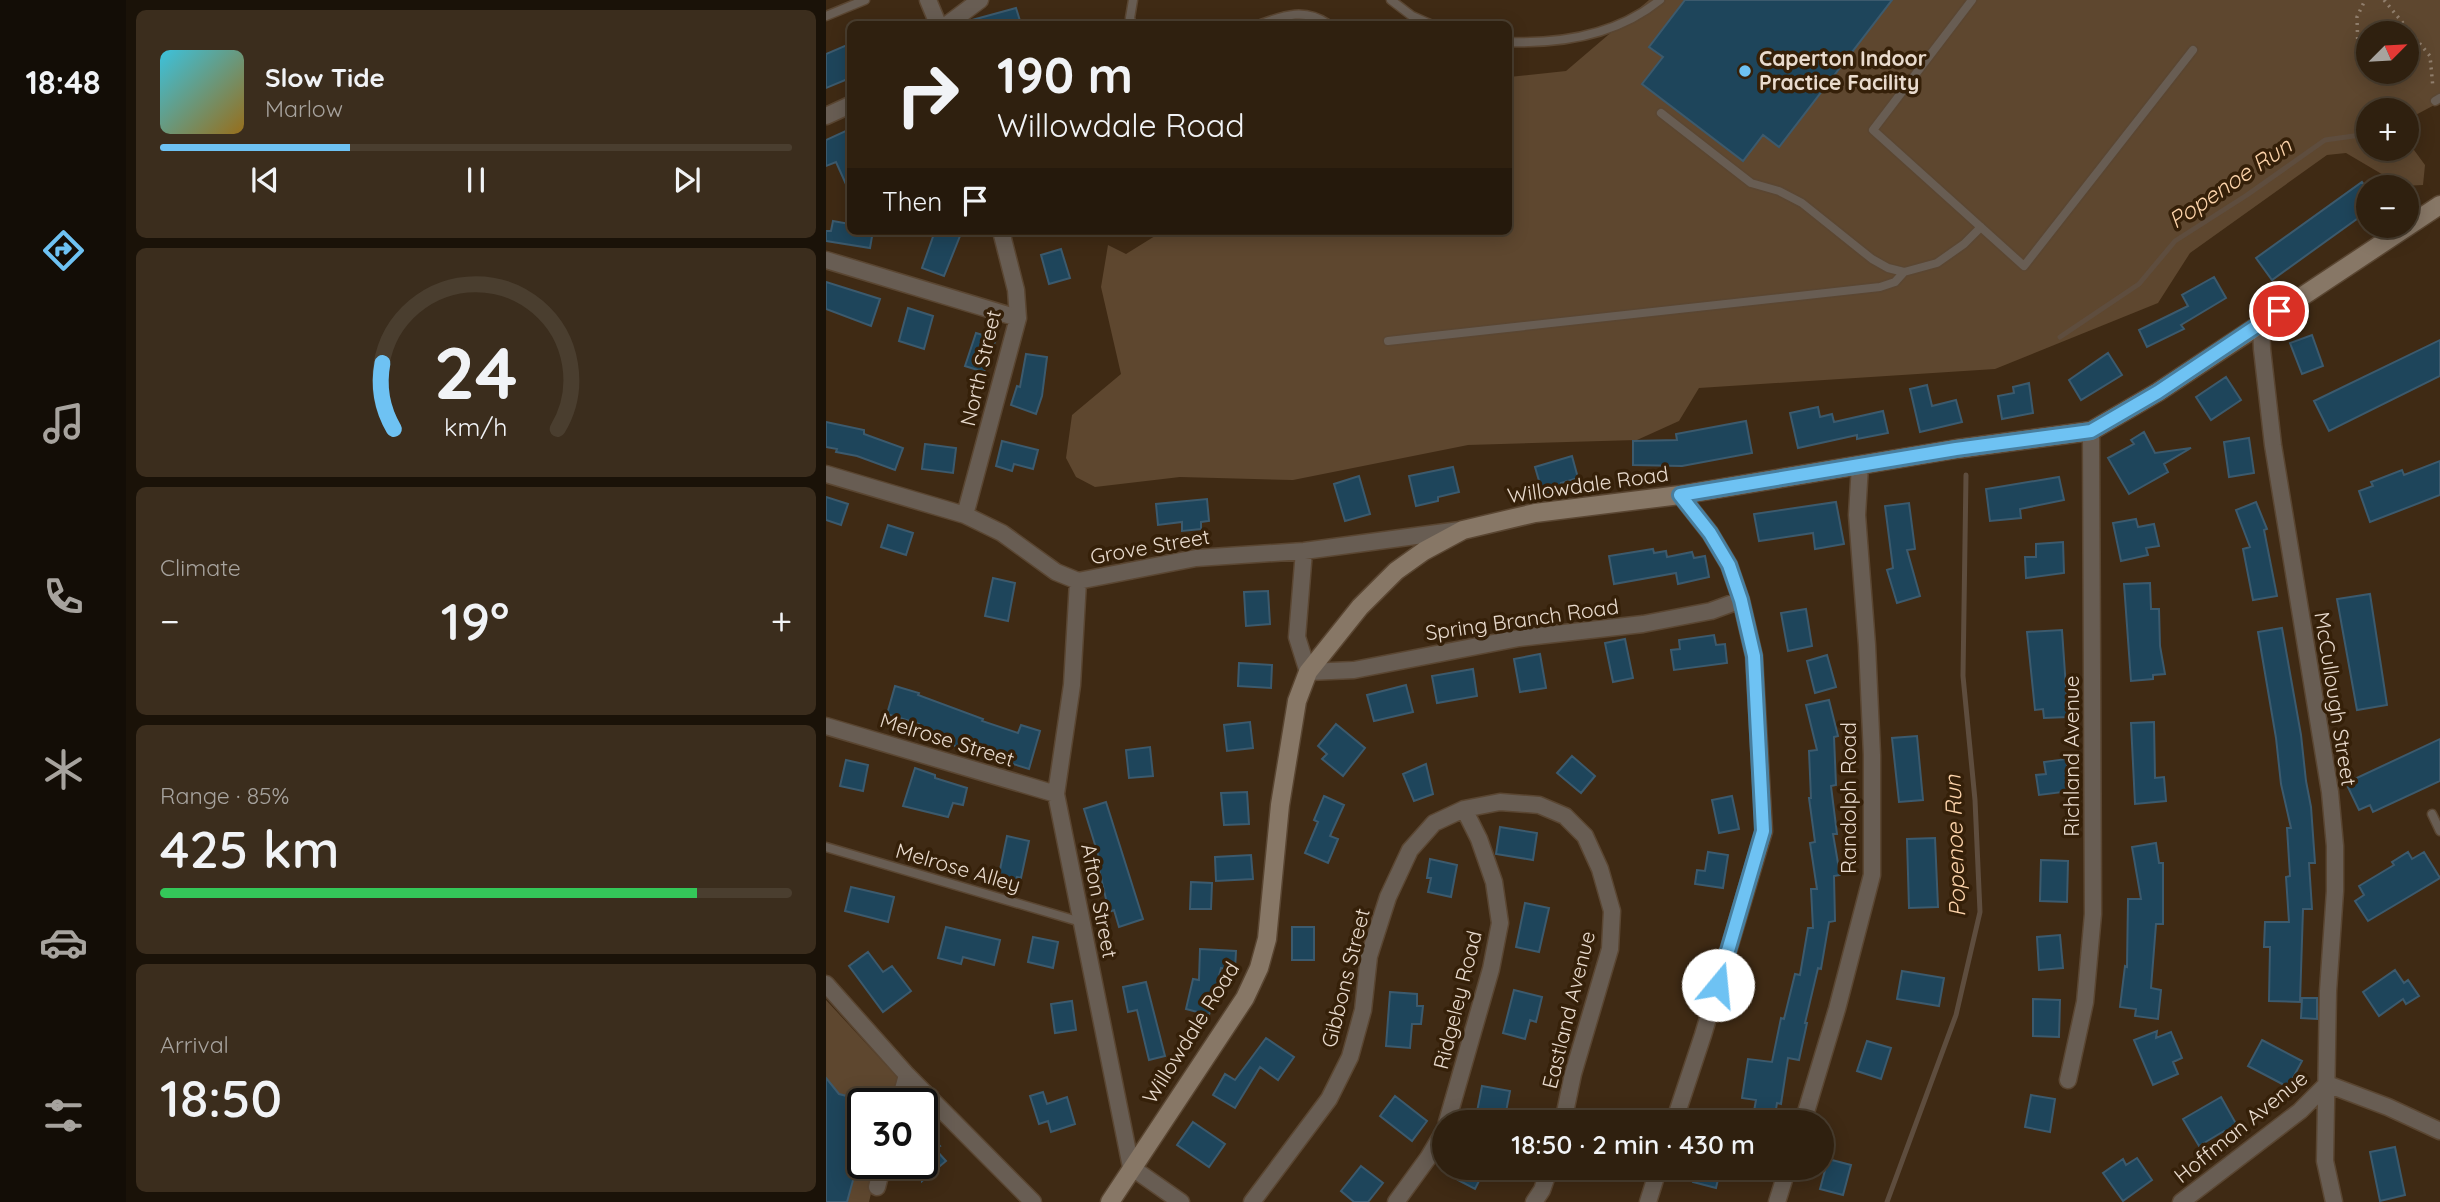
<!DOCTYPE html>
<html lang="en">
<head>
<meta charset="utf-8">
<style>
  :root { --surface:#2f200f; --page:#3b2d1d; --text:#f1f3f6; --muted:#a7a39e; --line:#4a3e2f; --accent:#6ec2f3 }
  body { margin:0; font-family:Quicksand,sans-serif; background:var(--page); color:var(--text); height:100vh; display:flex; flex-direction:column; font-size:26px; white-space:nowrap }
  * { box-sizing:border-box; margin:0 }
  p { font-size:23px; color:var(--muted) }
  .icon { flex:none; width:38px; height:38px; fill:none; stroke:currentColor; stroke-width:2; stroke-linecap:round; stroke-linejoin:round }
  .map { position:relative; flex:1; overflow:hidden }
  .side { display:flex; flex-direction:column; gap:10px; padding:10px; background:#1a1208; width:700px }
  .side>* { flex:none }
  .hud { position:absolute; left:21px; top:21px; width:665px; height:214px; border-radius:10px; box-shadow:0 4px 18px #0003,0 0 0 2px var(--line); background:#2f200f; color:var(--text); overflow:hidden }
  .needle { width:46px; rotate:66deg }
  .controls { position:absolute; left:1530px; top:21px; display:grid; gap:14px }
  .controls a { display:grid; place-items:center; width:63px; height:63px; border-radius:50%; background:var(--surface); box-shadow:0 4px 18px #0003,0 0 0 2px var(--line); font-size:35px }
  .speed { position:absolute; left:21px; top:1088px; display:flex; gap:14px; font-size:35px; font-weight:700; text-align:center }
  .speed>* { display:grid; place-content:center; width:91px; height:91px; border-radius:50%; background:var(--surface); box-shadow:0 4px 18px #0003,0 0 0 2px var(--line); line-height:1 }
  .speed .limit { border:4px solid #111; border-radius:10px; background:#fff; color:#111 }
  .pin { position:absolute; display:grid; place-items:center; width:60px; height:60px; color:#fff; margin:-30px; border:4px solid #fff; border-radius:50%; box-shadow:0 2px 7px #0007 }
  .me { position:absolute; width:77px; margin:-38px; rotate:17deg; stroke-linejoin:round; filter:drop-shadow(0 0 5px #0008) }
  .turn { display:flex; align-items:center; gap:24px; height:147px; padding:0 35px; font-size:32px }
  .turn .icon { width:91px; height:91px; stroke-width:2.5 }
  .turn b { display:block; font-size:49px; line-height:60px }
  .then { display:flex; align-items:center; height:66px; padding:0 35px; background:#0003; gap:14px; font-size:26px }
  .big { font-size:52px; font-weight:600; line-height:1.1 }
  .side .tile { flex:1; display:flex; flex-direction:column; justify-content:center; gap:10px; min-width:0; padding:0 24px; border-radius:10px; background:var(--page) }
  .side .dial { align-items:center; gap:0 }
  .dial svg { height:182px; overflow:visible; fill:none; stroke:var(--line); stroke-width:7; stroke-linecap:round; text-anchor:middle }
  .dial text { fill:var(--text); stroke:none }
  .song { display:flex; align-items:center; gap:21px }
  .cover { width:84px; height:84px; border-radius:10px; background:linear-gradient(135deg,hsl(190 70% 55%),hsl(40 70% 35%)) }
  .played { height:7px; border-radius:4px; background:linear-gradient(90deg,var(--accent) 30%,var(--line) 30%) }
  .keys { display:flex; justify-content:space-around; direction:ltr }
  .heat { display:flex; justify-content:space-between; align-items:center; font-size:38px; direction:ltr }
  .charge { height:10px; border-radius:5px; background:linear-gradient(90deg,#34c759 85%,var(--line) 0) }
  .trip { position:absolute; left:606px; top:1110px; width:402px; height:70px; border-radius:35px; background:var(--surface); box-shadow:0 4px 18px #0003,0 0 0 2px var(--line); font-weight:600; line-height:70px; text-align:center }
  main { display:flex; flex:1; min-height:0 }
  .dock { display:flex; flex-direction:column; width:126px; justify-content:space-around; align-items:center; background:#130d06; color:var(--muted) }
  .dock .icon { width:49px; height:49px }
  .dock .selected { color:var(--accent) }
  .dock b { font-size:32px; color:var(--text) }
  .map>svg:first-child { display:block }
</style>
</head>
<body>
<main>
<nav class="dock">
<b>18:48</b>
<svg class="icon selected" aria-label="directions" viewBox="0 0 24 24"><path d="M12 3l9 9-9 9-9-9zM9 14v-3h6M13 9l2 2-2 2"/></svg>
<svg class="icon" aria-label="music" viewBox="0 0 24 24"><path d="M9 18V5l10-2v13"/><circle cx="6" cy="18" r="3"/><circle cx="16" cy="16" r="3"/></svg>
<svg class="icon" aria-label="phone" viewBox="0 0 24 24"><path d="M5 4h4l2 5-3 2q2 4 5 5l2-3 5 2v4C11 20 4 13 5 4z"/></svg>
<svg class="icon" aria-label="climate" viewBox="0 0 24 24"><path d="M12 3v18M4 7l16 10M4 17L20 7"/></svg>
<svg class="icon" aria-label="car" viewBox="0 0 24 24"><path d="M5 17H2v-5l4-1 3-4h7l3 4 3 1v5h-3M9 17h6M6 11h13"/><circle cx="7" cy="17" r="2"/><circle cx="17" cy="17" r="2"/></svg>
<svg class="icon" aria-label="filters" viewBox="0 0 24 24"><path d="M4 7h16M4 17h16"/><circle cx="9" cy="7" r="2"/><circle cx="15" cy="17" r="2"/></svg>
</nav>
<section class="side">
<div class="tile">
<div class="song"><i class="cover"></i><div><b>Slow Tide</b><p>Marlow</p></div></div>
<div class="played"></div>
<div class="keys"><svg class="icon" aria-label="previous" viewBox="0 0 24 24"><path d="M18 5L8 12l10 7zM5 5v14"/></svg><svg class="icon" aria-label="pause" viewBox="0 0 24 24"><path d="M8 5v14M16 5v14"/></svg><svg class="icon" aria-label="next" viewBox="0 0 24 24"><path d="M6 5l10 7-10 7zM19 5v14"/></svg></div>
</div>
<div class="tile dial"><svg viewBox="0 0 100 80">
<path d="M14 69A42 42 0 1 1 86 69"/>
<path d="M14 69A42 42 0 0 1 9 40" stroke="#6ec2f3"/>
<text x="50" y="56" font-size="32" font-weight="700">24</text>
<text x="50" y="72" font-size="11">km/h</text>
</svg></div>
<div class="tile"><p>Climate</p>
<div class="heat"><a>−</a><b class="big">19°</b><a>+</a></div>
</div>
<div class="tile"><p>Range · 85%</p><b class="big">425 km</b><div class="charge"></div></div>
<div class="tile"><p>Arrival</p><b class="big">18:50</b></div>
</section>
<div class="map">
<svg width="1614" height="1202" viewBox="0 0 1614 1202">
  <rect width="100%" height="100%" fill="#3f2a14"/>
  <!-- green -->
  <path fill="#5e472f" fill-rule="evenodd" d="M823,0H1614V102L1584,118L1580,125V110H1542V149H1580V139L1599,165L1597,185L1576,186L1520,153L1501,155L1364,253L1332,303L1169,369L873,388L853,421L811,440L642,445L467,480L354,477L269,487L250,477L240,458L246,415L295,374L275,287L282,245L300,254L337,231H682L683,77L740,71ZM1542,33H1580V72H1542Z
    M0,1000L73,1079L67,1104H37V1164H52L43,1202H0Z"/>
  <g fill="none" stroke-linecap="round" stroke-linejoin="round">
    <!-- stream -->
    <path stroke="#5e4d3e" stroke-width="5" d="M1234,337L1313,284L1349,241L1421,195L1499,140L1542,134
      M1061,1202L1130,1015L1154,912L1149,800L1137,676L1140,475"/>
  </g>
  <!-- building -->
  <path fill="#1e455b" stroke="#3c5a6d" stroke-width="2" d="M859,0H1066L953,147L937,135L917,161L816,84L837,57L823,47Z
    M190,8L195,24H147L146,20Z
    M21,45L24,53V78L0,88V54Z
    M24,129V193L10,162L0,166V140Z
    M1536,182L1542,190V211L1446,280L1430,258Z
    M7,221L24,224V231H47L44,248L0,241V231H5Z
    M109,231H136L118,276L96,268Z
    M235,249L244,278L223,284L215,255Z
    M1388,277L1400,298L1355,325L1358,329L1321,347L1313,330L1362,306L1356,295Z
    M0,282L54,299L45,326L0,309Z
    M82,308L107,316L98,349L73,341Z
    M150,333L170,339L158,372L139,366Z
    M1486,335L1497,366L1476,374L1464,343Z
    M1614,340V376L1503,431L1488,401Z
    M1282,353L1296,375L1255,400L1243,380Z
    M200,354L221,357L216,396L210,414L185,405L191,386L194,387Z
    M1400,377L1415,400L1385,420L1370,397Z
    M1203,383L1207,413L1176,419L1172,396L1188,393L1187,387Z
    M1101,385L1106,406L1130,400L1136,422L1094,432L1084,389Z
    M992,407L994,417L1006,414L1008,422L1057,411L1062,433L1031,439V435L972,448L964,413Z
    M920,421L926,453L856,466L807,465V441L851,440L850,434Z
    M0,422L38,430V434L77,448L69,470L31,456L10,452L11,449L0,447Z
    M1318,432L1329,453L1365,448L1338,464L1342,472L1303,494L1282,458L1308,444L1305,440Z
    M1423,438L1428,473L1403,477L1398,442Z
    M176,441L212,450L207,469L188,464L186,471L170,466Z
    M99,444L130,448L127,473L96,469Z
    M746,456L752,478L735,483L738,493L718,498L709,467Z
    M1614,461V495L1544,522L1533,491L1547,486L1545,482L1576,470L1578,475Z
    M627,467L633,492L612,497V501L590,506L583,476Z
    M533,476L544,514L519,521L508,484Z
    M1233,477L1238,500L1194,509L1195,518L1164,521L1160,489Z
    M0,497L22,504L15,525L0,520Z
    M381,499L383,521L375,522V529L356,531V522L332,525L330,504Z
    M1010,502L1018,544L989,549L987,533L933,541L928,514Z
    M1430,502L1441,529L1438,530L1451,596L1427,600L1417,549L1424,547L1410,510Z
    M1083,503L1089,549L1081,550L1094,596L1071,603L1061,570L1067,568L1059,506Z
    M1310,519L1312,527L1328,524L1333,546L1320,548L1322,555L1295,561L1287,523Z
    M62,525L87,533L80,555L55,547Z
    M1237,542L1238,573L1200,578L1199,557H1210V544Z
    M827,549L828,553L840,551L841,557L866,552L868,558L879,556L883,577L852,584L850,573L788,584L783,556Z
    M167,578L189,583L182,621L159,616Z
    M1324,583L1325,609H1333L1334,646L1339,674L1327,675V679L1305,681L1298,584Z
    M442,591L444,624L420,626L418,592Z
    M1544,594L1561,705L1531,710L1511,599Z
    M980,609L986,646L962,651L955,613Z
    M1456,628L1475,735L1480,781L1485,807L1489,863H1483L1486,909H1477L1474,1002L1443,1001L1444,947H1438L1439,922H1463L1460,877L1464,876L1461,828H1465L1455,784L1450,738L1432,632Z
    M1236,630L1242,717L1218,718L1217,709L1209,710L1201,632Z
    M888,635L890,645L899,644L901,663L848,670L845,650L854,649L853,640Z
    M799,639L807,678L787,682L779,643Z
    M714,654L720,688L694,692L688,659Z
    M1001,655L1010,687L989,693L981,661Z
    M413,663L446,665L445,688L412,686Z
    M647,669L651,696L611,703L606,676Z
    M580,685L587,712L548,721L541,695Z
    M69,686L93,693L92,695L157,719L156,721L192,733L195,725L214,731L203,769L123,744L91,730L93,724L61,714Z
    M1003,700L1012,736L1008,737L1010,785L1005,786L1011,834H1007L1014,875L1008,876L1009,921L1003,922L995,969L992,968L979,1023H981L973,1060L962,1058L955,1104L951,1103L948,1122H926L930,1100L916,1098L922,1059L946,1062L955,1018L958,1019L969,974L974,975L982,928H987L985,889H991L984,843L989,842L983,798H985L983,751L991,750L980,705Z
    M424,722L427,748L401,751L398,725Z
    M1328,722L1329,778L1338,777L1340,801L1309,804L1305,723Z
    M510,724L539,748L517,776L496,759L501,754L492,746Z
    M1091,736L1097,800L1073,802L1066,738Z
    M1614,739V781L1547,812L1544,805L1533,810L1520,783Z
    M324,747L327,776L303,778L300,750Z
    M746,756L769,776L755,793L731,773Z
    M1240,759L1245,791L1213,795L1210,775L1220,774L1218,762Z
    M20,760L42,765L37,791L14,786Z
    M600,764L607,794L588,801L577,774Z
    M89,768L109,775V778L141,788L137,805L127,803L122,817L77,806Z
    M421,792L423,824L398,825L395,793Z
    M498,796L518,805L504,836L512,839L502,863L479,853L492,822L488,820Z
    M906,796L913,829L893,833L886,800Z
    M280,802L317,919L293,927L288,910L283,912L272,865L275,864L258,809Z
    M674,827L711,833L707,860L670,854Z
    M181,836L203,841L195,878L191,877L189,888L171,884Z
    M1109,838L1112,907L1083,908L1081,839Z
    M1330,843L1333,863H1337V924H1330L1325,988L1335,990L1332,1019L1309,1016L1310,1009L1294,1007L1299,966L1301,967L1302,899H1315L1306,847Z
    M882,852L902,855L897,888L869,884L871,870L879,871Z
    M1582,852L1586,859L1598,852L1614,878L1542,921L1529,901L1538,895L1533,886L1568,865L1566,862Z
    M425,855L427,879L390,881L389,857Z
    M604,859L631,865L625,897L602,892L605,878H601Z
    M1215,860L1242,861L1241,902L1214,901Z
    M365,882L386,883L385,909H364Z
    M25,887L68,897L62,922L19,911Z
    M699,903L723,908L713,952L690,947Z
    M120,927L174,940L168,965L137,957L135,964L112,958Z
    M466,927H488V960H466Z
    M1234,935L1237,968L1213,970L1211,937Z
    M207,937L232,942L227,968L202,962Z
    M374,949L410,951L409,969L395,968L383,1015L360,1009L367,979L373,980Z
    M42,952L57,972L66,966L85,991L57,1012L23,966Z
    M1569,970L1578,983L1582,980L1593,996L1580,1004L1577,999L1553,1016L1537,992Z
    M1076,971L1118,978L1113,1006L1071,999Z
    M320,982L339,1056L323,1060L311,1010L302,1012L297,987Z
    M688,990L716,997L710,1022L704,1020L699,1039L677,1033Z
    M564,992L591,994V1006H597L595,1024H586L584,1048L560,1046Z
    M1476,998H1491V1019L1475,1018Z
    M1207,999L1234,1000L1233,1037L1207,1036Z
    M246,1001L250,1030L229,1033L225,1004Z
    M1331,1031L1330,1038L1345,1032L1356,1058L1347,1062L1352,1074L1327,1085L1308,1040Z
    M440,1038L468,1057L452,1080L434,1067L409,1108L387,1095L399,1074L409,1080Z
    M1436,1040L1476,1061L1462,1087L1422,1066Z
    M1041,1041L1065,1048L1055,1079L1031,1071Z
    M0,1078L13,1094L37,1100V1164L32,1162L21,1202H0Z
    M656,1086L684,1091L678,1122H649Z
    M217,1092L221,1104L241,1097L249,1124L225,1132L222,1121L213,1124L204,1096Z
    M1205,1095L1229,1099L1224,1132L1199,1127Z
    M569,1096L601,1121L586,1141L554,1116Z
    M1395,1097L1413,1129L1401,1135L1398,1131L1373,1146L1357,1119Z
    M367,1122L399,1144L383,1167L351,1145Z
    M96,1127L114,1146L109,1149L120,1161L96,1181Z
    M1569,1147L1579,1195L1554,1201L1544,1152Z
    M1311,1158L1326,1180L1297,1201L1277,1173L1297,1159L1300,1165Z
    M1002,1159L1025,1165L1017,1195L994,1189Z
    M535,1166L557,1183L542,1202H528L515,1191Z
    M638,1167H660L649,1189L632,1180Z
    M870,1167H895L890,1188L867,1182Z"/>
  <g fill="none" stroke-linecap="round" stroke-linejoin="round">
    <!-- lane casing -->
    <g stroke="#5a4632" stroke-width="11">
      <path id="lane" d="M565,0L586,16L604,24
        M1146,0L1047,130L1198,266L1367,50
        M0,16L39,0
        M306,24L304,18L307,0
        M435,24C459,15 479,8 502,24
        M682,42C737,44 791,35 834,0
        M1609,101L1614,98
        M835,113L925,183L953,191L976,203L1046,259L1062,268L1078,272L1111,263L1138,244L1155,227
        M562,341L1054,287L1069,282L1078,272
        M1606,814L1614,831
        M0,847L255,922"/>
    </g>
    <!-- street casing -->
    <g stroke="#5a4632" stroke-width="19">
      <path id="street" d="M102,0L112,24
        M122,24L154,0
        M0,116L24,105
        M0,260L192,318
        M1435,323L1436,349L1447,445L1504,792L1509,846V891L1502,991L1499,1161L1508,1202
        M0,474L139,515L176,533L230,572L252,581L370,558L478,551L634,530
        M139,515L192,318L190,290L175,231
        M478,551L471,637L482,672L528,670L693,638L817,624L885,611L915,600
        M252,581L246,685L230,794L305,1167L355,1202
        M0,726L230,794
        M0,984L81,1075L207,1202
        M1242,1080L1259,1002L1267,914L1265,431
        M1501,1084L1562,1107L1614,1131
        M73,1104L81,1075
        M621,1122L665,969L674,923L668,882L653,839L638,809
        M848,1122L877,1035L938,831L928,656L915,600L903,565L884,533L854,495
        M977,1122L1011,1009L1046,875V755L1041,645L1031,515L1034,465
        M51,1187L57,1164
        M426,1202L503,1099L524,1057L537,1010L543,956L562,897L584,850L608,823L638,809L674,802L713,805L739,816L759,836L774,869L786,911L784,949L747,1074L737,1122
        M570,1202L602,1158L618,1131
        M708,1202L716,1190L724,1167
        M822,1202L833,1167
        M951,1202L962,1167
        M1355,1202L1474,1111L1501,1084"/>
    </g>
    <!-- secondary casing -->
    <g stroke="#5a4632" stroke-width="21">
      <path id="secondary" d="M284,1202L419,998L433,968L441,939L454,805L471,701L482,672L534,607L570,571L598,551L637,530L709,513L854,495L1130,449L1265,431L1332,392L1614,205"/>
    </g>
    <!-- path -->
    <path stroke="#907e6c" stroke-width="3.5" stroke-dasharray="2 5" stroke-linecap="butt" d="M1558,0L1604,56L1607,88
      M1532,53L1531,17L1539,0"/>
    <!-- lane -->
    <use href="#lane" stroke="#685d53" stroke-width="8"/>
    <!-- street -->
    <use href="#street" stroke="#685d53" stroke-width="16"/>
    <!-- secondary -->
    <use href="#secondary" stroke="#877766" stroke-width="18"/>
  </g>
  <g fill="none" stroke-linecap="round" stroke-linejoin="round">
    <!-- route casing -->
    <g stroke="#487e9e" stroke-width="18">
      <path id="route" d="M892,985L937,831L928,656L915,600L903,565L884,533L854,495L1130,449L1265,431L1332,392L1453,311"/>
    </g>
    <!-- route -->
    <use href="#route" stroke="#6ec2f3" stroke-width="12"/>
  </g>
  <!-- markers -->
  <circle fill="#6ec2f3" stroke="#352009" stroke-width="2.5" cx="919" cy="71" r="7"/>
  <g text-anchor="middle" stroke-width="7" stroke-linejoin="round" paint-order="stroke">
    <!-- poi labels -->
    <g font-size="21" font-weight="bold" fill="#e9dbce" stroke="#352009" text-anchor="start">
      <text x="933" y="66">Caperton Indoor<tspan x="933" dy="24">Practice Facility</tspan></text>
    </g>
    <!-- street labels -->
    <g font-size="21" fill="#e9dbce" stroke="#352009">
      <text transform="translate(155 368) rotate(-77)" y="7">North Street</text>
      <text transform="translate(762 485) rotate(-8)" y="7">Willowdale Road</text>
      <text transform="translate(324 547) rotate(-10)" y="7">Grove Street</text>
      <text transform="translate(696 620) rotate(-8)" y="7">Spring Branch Road</text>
      <text transform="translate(1509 699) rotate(81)" y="7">McCullough Street</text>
      <text transform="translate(121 740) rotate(17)" y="7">Melrose Street</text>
      <text transform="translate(1246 756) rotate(-90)" y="7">Richland Avenue</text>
      <text transform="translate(1023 798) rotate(-90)" y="7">Randolph Road</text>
      <text transform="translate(132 868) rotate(16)" y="7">Melrose Alley</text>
      <text transform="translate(273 901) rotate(79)" y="7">Afton Street</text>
      <text transform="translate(520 978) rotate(-76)" y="7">Gibbons Street</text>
      <text transform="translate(632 1000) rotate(-76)" y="7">Ridgeley Road</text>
      <text transform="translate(743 1010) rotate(-76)" y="7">Eastland Avenue</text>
      <text transform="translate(365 1033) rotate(-58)" y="7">Willowdale Road</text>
      <text transform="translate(1415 1127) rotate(-39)" y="7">Hoffman Avenue</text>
    </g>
    <!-- water labels -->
    <g font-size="23" font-style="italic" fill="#fcd3aa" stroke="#352009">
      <text transform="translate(1404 183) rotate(-34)" y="8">Popenoe Run</text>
      <text transform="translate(1129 846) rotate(-92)" y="8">Popenoe Run</text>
    </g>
  </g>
</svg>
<div class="controls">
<a><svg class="needle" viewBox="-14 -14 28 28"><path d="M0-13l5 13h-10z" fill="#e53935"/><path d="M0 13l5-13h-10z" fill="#a7a39e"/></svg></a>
<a>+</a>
<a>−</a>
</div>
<div class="speed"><div class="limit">30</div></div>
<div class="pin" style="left:1453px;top:311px;background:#d93025"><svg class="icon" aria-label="arrive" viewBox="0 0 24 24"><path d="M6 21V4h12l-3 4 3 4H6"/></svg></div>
<svg class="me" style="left:892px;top:985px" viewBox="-20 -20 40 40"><circle r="19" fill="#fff"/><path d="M0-13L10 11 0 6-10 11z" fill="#6ec2f3"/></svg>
<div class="trip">18:50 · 2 min · 430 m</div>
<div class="hud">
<div class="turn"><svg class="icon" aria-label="right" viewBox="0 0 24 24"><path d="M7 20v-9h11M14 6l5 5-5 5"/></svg><div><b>190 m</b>Willowdale Road</div></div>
<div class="then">Then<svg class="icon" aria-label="arrive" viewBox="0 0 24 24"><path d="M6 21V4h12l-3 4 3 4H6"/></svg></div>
</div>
</div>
</main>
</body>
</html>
